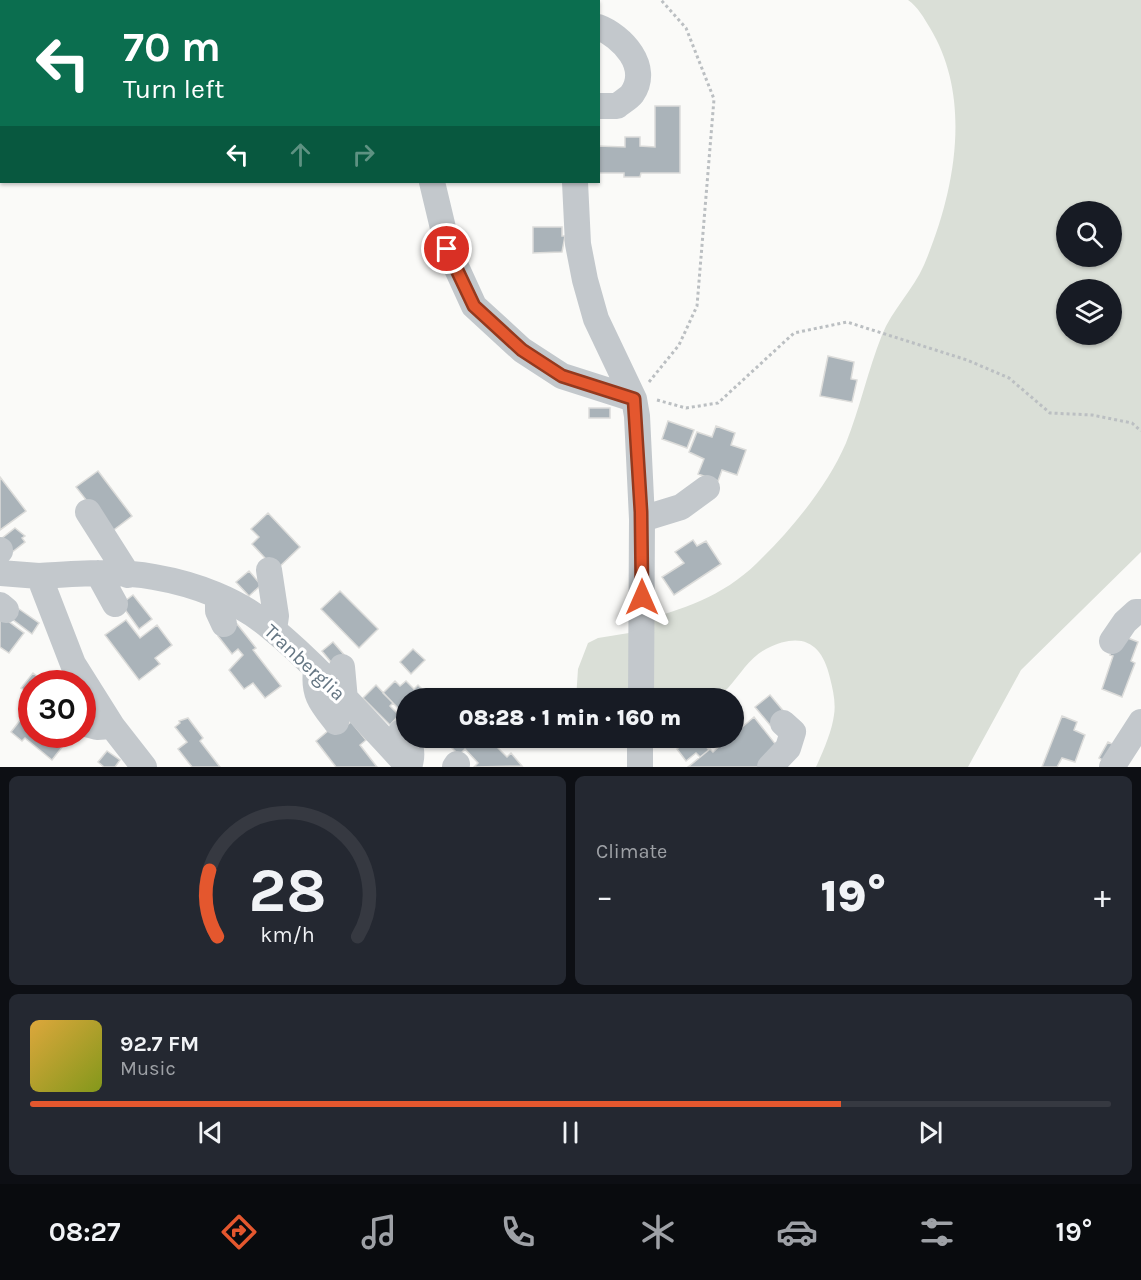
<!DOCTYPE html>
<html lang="en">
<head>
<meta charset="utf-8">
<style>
  :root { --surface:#171b24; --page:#242831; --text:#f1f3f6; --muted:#9ea1a6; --line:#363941; --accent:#e4572e }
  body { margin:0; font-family:Karla,sans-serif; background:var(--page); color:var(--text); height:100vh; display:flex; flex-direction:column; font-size:22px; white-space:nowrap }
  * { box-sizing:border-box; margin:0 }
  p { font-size:20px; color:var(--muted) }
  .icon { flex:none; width:33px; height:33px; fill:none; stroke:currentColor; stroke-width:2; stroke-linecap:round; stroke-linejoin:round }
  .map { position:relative; height:767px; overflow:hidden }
  .sheet { display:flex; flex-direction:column; gap:9px; padding:9px; background:#0d0f14; flex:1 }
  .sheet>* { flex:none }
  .top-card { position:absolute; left:0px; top:0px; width:600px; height:183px; box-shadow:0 2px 4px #0004; background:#0b6e4f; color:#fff; overflow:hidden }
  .controls { position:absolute; left:1056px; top:201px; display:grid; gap:12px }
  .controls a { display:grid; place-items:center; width:66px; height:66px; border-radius:50%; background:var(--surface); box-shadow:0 2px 4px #0004; font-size:30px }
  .speed { position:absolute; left:18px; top:670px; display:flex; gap:12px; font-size:30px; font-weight:700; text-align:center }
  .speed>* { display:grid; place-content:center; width:78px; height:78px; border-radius:50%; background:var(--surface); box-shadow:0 2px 4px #0004; line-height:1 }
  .speed .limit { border:9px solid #d22; background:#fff; color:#111 }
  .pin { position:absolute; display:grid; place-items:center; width:51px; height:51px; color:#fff; margin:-26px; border:3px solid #fff; border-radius:50%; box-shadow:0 2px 6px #0007 }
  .me { position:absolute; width:66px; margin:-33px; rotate:0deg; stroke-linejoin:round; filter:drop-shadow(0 0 4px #0008) }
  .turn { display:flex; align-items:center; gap:21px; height:126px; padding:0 24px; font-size:27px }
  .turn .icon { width:78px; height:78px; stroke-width:2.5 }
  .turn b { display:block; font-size:42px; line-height:51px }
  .lanes { display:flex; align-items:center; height:57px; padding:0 24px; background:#0003; justify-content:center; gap:30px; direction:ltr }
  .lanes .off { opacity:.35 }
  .big { font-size:45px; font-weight:800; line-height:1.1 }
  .sheet .tile { flex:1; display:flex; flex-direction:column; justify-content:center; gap:9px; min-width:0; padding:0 21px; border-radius:9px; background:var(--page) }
  .sheet .dial { align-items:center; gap:0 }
  .dial svg { height:156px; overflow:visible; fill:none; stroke:var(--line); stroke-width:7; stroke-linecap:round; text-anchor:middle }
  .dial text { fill:var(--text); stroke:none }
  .song { display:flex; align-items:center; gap:18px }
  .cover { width:72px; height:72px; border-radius:9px; background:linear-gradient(135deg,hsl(40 70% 55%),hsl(70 70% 35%)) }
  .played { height:6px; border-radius:3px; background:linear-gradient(90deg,var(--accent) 75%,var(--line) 75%) }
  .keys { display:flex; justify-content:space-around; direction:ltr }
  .heat { display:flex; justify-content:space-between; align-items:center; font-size:33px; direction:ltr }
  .sheet .tiles { flex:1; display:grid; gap:9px; grid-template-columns:1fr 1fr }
  .tile:last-child { grid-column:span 2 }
  .trip { position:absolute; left:396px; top:688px; width:348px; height:60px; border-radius:30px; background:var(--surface); box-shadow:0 2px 4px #0004; font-weight:800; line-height:60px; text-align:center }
  .dock { display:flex; height:96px; justify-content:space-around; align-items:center; background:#090b0e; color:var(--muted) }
  .dock .icon { width:42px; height:42px }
  .dock .active { color:var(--accent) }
  .dock b { font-size:27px; color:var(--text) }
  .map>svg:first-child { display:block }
</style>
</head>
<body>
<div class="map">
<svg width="1141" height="767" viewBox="0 0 1141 767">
  <rect width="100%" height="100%" fill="#fafaf8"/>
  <!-- green -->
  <path fill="#dadfd7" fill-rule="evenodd" d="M145,0H325L145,2Z
    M908,0H1141V552L1021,670L968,767H816C823,752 832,731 834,715C836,703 833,690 830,678C822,642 801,631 766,649C749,658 741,674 728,688C723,693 715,696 708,699H576L578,669L588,643L598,638L629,633L636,622C682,610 722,597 757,563C791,530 827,487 846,443C860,408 868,370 882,335C892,310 913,290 924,265C955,192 973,99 930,28C924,18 918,7 908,0ZM1066,212H1112V256H1066ZM1066,290H1112V334H1066Z"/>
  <!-- building -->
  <path fill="#aab3b9" stroke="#dcdcda" stroke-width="1.5" d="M655,106H680V173H641L640,177H624V173H598V146L625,147V137H640V146L655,147Z
    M533,227H562V236H565L562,252L533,253Z
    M828,356L854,362L851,379L857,380L852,402L820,396Z
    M589,408H610V418H589Z
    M668,421L694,430L687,448L662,439Z
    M716,426L735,433L731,445L746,450L737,475L722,470L718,481L698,474L704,459L689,452L697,432L712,437Z
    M98,471L132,516L111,532L76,487Z
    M0,477L26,511L0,530Z
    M268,513L300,547L276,570L252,544L259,537L251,529Z
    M15,528L25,536L22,538L25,542L11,553L1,539Z
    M693,540L697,546L706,541L721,564L674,595L662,577L684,563L675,552Z
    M249,571L261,585L249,596L236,582Z
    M340,591L378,629L359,648L321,609Z
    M133,595L152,619L139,629L121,604Z
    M19,609L39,623L32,634L12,619Z
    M0,615L24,633L9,653L0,647Z
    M126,620L140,638L157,625L172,645L155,658L160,664L139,680L105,635Z
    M237,624L256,648L253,650L281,686L265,698L253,683L244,689L229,670L243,655L238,649L232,654L218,636Z
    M1118,634L1138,642L1131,661L1135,663L1122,697L1102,689L1113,656L1110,655Z
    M333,642L346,657L335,667L322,651Z
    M413,649L425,660L411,674L400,662Z
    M33,673L47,684H32V696L21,688Z
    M395,681L400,686L406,681L414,689L418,685L432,699H406V716L383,693Z
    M376,685L393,703L390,706L399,715L390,725L363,698Z
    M770,695L785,713L770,725L755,707Z
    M31,706L32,735L70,737L52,760L25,738L22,741L11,732Z
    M1062,716L1077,722L1074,730L1085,735L1075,762L1062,758L1057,767H1042Z
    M754,717L780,750L758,767H688L710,749L713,752L728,738H734V734Z
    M188,718L203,738L200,741L220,767H192L178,749L187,742L175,727L180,723L179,721Z
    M351,722L366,740L360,745L377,767H336L316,741L335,725L339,731Z
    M454,738H470L472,741L475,738H488L507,757L511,753L522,766L474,767L478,763L465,749L459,755L448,744Z
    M690,738H699L709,750L700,757L696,753L686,761L677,749Z
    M1108,742L1118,747L1109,764L1099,758Z
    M107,751L120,760L115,767H104L98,762Z"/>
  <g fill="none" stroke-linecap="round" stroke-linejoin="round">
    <!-- path -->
    <path stroke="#bbbfc2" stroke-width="3" stroke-dasharray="3 3" stroke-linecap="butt" d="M649,382L679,345L697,306L714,99L686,28L661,0
      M657,400L686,408L718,403L794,333L847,322L967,360L1009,378L1050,413L1092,415L1132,423L1141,431"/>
    <!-- minor -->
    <path stroke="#c3c8cc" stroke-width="26" d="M550,0L552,2
      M418,2V0
      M598,27C622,36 651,67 632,94C629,98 622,102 617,106H598
      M432,182L448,249L474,306L522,350L562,376L634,399
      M575,182L578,244L585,280L596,319L634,399L637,416L642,519L641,699
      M88,512L128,575
      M642,519L681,507L707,488
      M0,551V550
      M269,570L276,616L274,630
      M0,573L39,576L73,664L112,726L144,767
      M98,573L115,604
      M39,576C77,574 116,570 154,577C195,584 238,600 270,627C318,666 366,721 409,767C414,752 411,744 401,732
      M218,597V611L224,624
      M0,605L6,610
      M1112,641L1125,622L1136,612H1141
      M342,667L345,700
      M316,671C313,695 322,704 336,722
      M82,723L97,727L112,726
      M455,767L457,764
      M640,767V738
      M770,767L788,748L793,732L783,723
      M1112,767L1141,722"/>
  </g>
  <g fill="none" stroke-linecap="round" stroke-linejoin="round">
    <!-- route casing -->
    <g stroke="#94391e" stroke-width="15">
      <path id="route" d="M447,249L474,306L522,350L562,376L634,399L641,512L642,597"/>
    </g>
    <!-- route -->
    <use href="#route" stroke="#e4572e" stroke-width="10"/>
  </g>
  <g text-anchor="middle" stroke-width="6" stroke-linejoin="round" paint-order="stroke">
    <!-- street labels -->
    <g font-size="20" fill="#657683" stroke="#fff">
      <text transform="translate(305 662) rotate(43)" y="7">Tranberglia</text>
    </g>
  </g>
</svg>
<div class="controls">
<a><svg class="icon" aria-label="search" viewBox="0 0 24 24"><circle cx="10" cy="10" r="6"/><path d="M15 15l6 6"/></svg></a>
<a><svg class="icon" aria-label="layers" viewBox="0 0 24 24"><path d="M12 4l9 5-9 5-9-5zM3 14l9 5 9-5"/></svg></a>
</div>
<div class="speed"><div class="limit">30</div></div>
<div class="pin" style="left:447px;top:249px;background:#d93025"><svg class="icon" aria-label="arrive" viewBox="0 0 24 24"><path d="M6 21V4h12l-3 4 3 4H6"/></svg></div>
<svg class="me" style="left:642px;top:597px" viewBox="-20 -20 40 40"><path d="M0-17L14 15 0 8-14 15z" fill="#e4572e" stroke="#fff" stroke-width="4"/></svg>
<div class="trip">08:28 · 1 min · 160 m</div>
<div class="top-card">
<div class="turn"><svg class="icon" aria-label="left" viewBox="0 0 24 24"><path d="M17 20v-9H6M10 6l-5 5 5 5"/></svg><div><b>70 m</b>Turn left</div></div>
<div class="lanes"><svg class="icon" aria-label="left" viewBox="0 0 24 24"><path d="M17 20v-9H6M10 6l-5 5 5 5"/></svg><svg class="icon off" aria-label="ahead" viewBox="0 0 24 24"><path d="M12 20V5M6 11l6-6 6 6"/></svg><svg class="icon off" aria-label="right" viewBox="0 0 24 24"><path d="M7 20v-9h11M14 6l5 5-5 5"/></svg></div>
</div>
</div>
<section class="sheet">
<div class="tiles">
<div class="tile dial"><svg viewBox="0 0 100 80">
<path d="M14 69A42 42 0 1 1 86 69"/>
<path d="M14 69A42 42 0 0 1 10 35" stroke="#e4572e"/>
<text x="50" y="56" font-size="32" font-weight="700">28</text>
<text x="50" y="72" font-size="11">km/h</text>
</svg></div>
<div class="tile"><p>Climate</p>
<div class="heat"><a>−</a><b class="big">19°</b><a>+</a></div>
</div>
<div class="tile">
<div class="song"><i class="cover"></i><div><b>92.7 FM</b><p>Music</p></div></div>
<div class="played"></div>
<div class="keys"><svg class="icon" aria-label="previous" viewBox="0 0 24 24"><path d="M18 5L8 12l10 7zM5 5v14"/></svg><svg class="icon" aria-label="pause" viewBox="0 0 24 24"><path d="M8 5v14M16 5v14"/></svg><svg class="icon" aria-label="next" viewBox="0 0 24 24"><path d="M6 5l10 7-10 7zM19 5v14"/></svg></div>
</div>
</div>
</section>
<nav class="dock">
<b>08:27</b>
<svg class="icon active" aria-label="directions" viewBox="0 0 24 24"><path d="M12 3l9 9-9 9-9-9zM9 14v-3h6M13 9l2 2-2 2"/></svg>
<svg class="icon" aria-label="music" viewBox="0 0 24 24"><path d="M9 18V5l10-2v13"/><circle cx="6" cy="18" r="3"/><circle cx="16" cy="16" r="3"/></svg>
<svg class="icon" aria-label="phone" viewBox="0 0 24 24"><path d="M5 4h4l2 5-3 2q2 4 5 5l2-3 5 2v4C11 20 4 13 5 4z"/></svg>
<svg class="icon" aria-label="climate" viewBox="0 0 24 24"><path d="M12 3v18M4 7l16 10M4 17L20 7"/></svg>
<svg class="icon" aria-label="car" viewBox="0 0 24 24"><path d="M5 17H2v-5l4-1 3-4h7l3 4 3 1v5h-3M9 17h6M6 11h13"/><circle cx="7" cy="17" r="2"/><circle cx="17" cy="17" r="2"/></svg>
<svg class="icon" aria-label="filters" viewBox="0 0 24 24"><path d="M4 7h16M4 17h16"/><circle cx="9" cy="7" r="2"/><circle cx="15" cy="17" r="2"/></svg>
<b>19°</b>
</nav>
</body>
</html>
